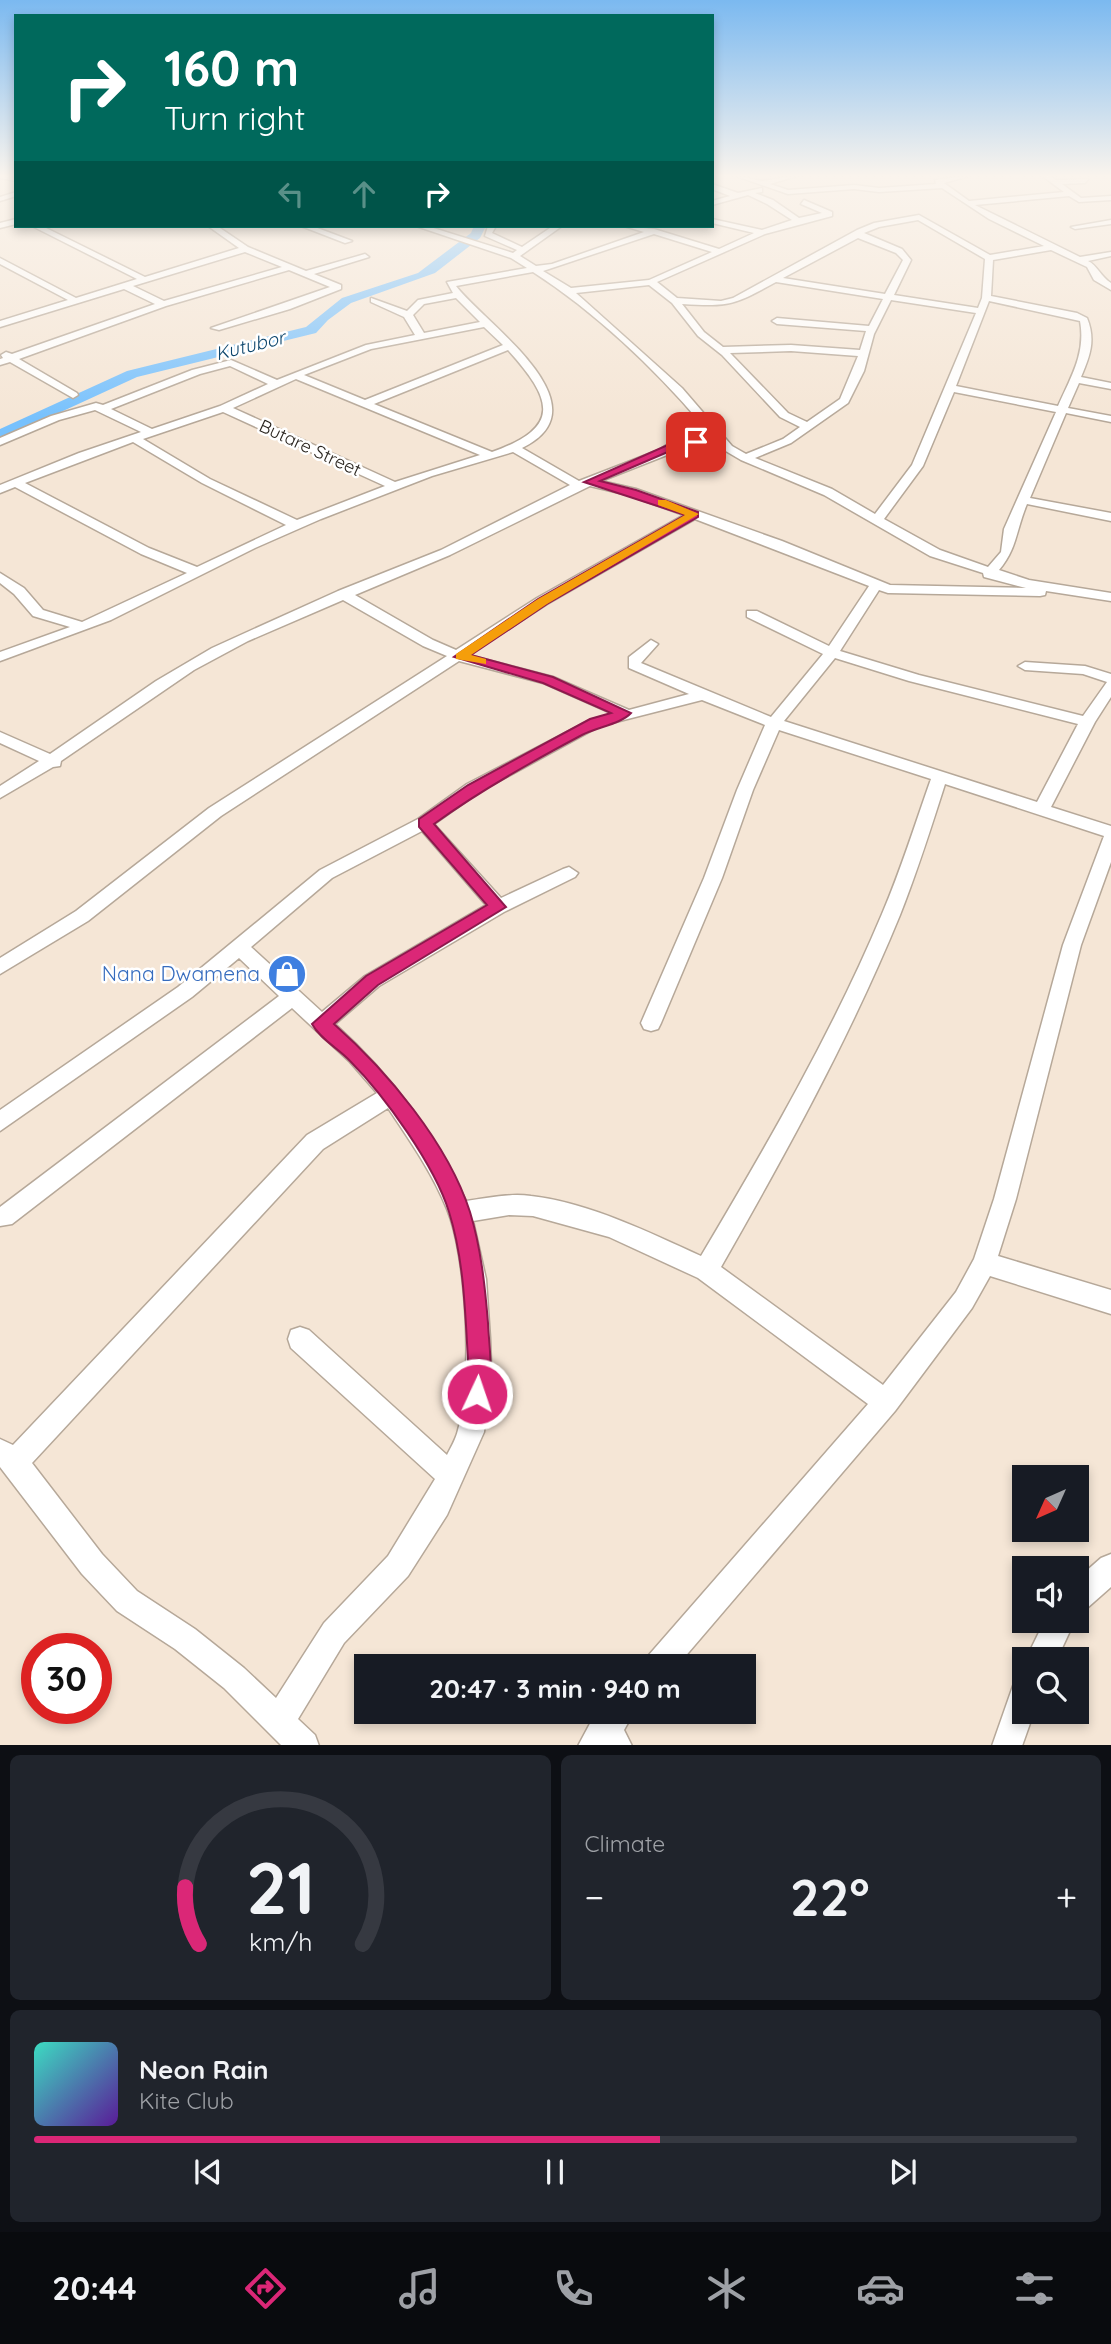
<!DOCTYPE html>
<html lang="en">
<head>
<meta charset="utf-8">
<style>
  :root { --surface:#171b24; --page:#20242c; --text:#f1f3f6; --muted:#9ea1a6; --line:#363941; --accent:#db2777 }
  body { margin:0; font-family:Quicksand,sans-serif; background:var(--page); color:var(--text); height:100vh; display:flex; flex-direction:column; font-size:26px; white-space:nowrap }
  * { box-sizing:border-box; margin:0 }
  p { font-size:23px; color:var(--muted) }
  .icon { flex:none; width:38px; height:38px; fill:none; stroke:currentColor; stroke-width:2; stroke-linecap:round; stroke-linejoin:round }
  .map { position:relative; height:1745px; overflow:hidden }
  .side { display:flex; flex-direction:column; gap:10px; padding:10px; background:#0d0f14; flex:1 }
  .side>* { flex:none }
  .hud { position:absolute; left:14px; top:14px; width:700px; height:214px; border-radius:0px; box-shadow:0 4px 10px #0003; background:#00695c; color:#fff; overflow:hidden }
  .needle { width:46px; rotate:225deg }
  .buttons { position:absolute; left:1012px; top:1465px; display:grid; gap:14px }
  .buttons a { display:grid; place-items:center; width:77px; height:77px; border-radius:0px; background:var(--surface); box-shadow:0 4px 10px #0003; font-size:35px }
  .speed { position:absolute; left:21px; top:1633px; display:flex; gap:14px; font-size:35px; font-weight:700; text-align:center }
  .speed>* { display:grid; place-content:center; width:91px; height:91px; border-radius:50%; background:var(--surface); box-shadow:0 4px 10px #0003; line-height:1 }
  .speed .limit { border:10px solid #d22; background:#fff; color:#111 }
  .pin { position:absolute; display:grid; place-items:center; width:60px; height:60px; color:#fff; margin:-30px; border-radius:14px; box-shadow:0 4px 10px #0006 }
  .me { position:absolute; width:77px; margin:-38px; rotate:3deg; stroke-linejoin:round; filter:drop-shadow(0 0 5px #0008) }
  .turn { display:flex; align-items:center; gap:24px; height:147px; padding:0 35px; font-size:32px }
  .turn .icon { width:91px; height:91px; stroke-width:2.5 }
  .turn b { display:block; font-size:49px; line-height:60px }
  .lanes { display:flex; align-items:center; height:66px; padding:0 35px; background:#0003; justify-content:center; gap:35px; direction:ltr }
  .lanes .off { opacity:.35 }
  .big { font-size:52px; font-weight:700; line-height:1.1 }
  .side .card { flex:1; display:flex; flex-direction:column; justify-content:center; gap:10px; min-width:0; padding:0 24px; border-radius:10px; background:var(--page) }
  .side .dial { align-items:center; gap:0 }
  .dial svg { height:182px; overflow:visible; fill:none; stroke:var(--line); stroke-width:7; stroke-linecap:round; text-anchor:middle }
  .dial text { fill:var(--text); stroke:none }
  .song { display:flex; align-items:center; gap:21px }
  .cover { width:84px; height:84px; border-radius:10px; background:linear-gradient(135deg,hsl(170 70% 55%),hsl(270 70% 35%)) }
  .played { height:7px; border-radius:4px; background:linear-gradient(90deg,var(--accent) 60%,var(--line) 60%) }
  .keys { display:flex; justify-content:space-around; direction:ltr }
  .heat { display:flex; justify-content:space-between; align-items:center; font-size:38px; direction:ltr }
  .side .tiles { flex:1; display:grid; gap:10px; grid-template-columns:1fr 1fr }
  .card:last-child { grid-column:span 2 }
  .trip { position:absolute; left:354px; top:1654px; width:402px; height:70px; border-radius:0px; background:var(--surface); box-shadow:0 4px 10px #0003; font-weight:700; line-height:70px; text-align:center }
  .tab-bar { display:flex; height:112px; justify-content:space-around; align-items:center; background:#090b0e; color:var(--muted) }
  .tab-bar .icon { width:49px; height:49px }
  .tab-bar .on { color:var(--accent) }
  .tab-bar b { font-size:32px; color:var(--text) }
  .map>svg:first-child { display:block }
</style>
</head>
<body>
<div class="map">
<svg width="1111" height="1746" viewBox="0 0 1111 1746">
  <rect width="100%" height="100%" fill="#f5e6d6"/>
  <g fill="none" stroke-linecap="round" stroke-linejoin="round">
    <!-- river -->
    <path fill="#77c1fd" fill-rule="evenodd" d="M474,226H486L480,238L435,273L351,303L328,320L316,333L137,377L0,440V429L127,371L306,327L342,298L418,273L471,233Z"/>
    <!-- minor casing -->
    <g stroke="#b6a899" stroke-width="3">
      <path id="minor" d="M0,175L16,177V181L0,178Z
        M733,175L762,181L800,175L770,184L788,190L854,185L879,188L936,184L935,180L972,175L944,183L969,201L1064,192L1041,175H1049L1056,180L1088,179L1085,183L1062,184L1081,198L1111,196V200L1079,202L1069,196L975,205L1080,257L1111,252V256L1088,261C1097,265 1101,277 1111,283V290L1094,280L1087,267L1051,250L993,260L991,296L1077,313L1087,318C1096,340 1090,356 1081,377L1111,383V389L1079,383L1068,408L1111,416V422L1066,413L1030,498L1111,513V521L1027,504C1016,530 1017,549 999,570L1029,580L1111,593V601L1046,591L1045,595L1040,596L888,593L879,590L840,651L919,675L1083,716L1107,682L1083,674L1025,670L1018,666L1025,662L1085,666L1111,674V697L1095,722L1051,807L1111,826V862L1081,945L1016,1199L998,1256L1111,1290V1314L990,1276L972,1308L895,1411L677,1666H643L648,1656L868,1404L698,1278L609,1237L533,1216L509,1215L473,1221L486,1279L490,1338L491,1365L484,1432L447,1515L408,1576L344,1643L298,1719L315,1735L319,1746H282L224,1688L175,1649L117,1611L82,1574L0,1467V1439L13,1445L307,1135L377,1093L350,1062L292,1008L12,1224L0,1226V1207L279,996L239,958L192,997L0,1131V1110L178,987L320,870L418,819L467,784L590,720L613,714L543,683L459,661L221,816L88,921L0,974V958L76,911L209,808L447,656L423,646L343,600L248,641L194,670L61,761L60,766L53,767L0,798V786L39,761L0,743V732L50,754L156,681L212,648L338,591L441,550L570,485L513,452L432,476L321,519L255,548L111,620L0,661V652L70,627L33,616L14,594L0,583V573L24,588L43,610L82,622L187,573L141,554L15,487L0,493V485L79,453L141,432L95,410L59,420L0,445V438L51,416L96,403L103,405L192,370L231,360L277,380L366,345L415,335L404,317L371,302V298L407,311L418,300L453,293L447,282L527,268L511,258L416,226H427L513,253L517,250L485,236L488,226H496L492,233L522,247L553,226H562L520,256L536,266L552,264L644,232L624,226L654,229L719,249L754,233L712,223V219L762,230L792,220L767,204L748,195L712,205V201L730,196L712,189V184L738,193L762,188V192L755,193L773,200L799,218L822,213L801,204L804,200L832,212V216L765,234L657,282L677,298L721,301L733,298L857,230L874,223L919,215L990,255L1044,246L989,219L942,188L879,192L854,189L788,194ZM918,220L985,259L982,298L978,308L894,295L911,260L902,249L864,233L879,227ZM654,234L712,252L649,280L571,288L543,271ZM858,238L896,253L903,260L885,294L783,278ZM533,272C594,311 654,368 701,423L659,450L579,481L522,448C609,406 483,322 456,286ZM776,282L883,299L869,326L777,318L772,321L777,324L866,331L860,350L791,345L723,347L704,332L682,304C730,307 734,305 776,282ZM649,285L672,303L698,336L722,355L780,417L800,427L783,439L746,454L732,446L682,388L576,293ZM456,298L480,322L424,333L413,315L424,304ZM891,300L976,313L912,465L875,514L832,489L755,458L791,443L848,403L864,371L874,334ZM989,301L1080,321C1086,353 1071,377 1058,406L956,386ZM484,327L503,345L365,400L304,375L371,349ZM508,350C553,400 562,427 492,452L374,404ZM791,351L858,356L840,399L807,422L788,413L730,353ZM230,366L268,384L220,406L152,429L111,409L200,374ZM296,379L480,455L395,482L233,408ZM954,392L1056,412L1004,529L1001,552L988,567L940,550L884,519L923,466ZM223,412L385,486L297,520L210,479L143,439ZM706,429L724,450L741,460L824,495L930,556L983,573L984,577L1026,588L890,585L782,541L636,489L601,481L667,455ZM133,442L202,483L286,525L197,567L149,548L25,483ZM590,486L628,495L684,515L537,598L456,650L433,640L355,595L450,555ZM695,519L869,586L829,646L757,611H747V617L823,654L771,717L641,663L658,644L651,640L629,657V668L689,694L629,710L553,677L468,655L547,604ZM835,658L909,681L1078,724L1037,802L784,721ZM702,700L765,725L737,790L704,878L641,1023L644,1029L651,1031L658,1029L661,1023L722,878L753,790L779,730L931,779C915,824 901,870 882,914C832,1033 767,1145 701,1256C648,1232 590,1203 531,1196C510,1193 488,1198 466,1201C435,1133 390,1074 335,1024L379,986L504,912L575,877L578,873L569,867L563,869L501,898L434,824L479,792L600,726ZM945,784L1104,836L1063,945L994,1199L974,1259L956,1292L883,1385L721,1267C786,1153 850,1037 900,915C917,872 931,828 945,784ZM422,831L486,905L365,976L322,1012L251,947L332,878ZM388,1108C410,1141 432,1172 447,1209C467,1257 473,1381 458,1430C456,1439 451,1447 447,1455L309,1330L300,1327L291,1330L288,1339L291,1348L435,1479L388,1556L324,1623L276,1698L244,1668L195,1629L137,1591L102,1554L32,1463L323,1149Z
        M16,192V196L0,201V197Z
        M16,219V224L0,228V223Z
        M1111,220V224L1075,229L1071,227Z
        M32,226H42L145,277L239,248L208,226H217L248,247L306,271L365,254L369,257L314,274L341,285V289L290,309L219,330L211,328L330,287L289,270L166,306L19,359L77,393L78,395L73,398L10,362L0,365V359L3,358L1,355L6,352L12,354L155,304L124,289L0,327V321L68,300L0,264V258L76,298L137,279ZM245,252L282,267L164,301L133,286Z
        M301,226H312L352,241L345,243Z
        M1111,1554V1587L1086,1609L1076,1613V1580L1101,1558Z
        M1045,1620H1075L1057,1659H1026Z
        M1024,1682V1712H1034L1022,1746H992L1013,1686Z
        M601,1712H634L624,1730L632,1746H578L593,1718Z"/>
    </g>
    <!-- minor -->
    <use href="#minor" fill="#fff" fill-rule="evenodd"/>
  </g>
  <!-- sky -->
  <linearGradient id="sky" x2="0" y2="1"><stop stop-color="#7bb9f0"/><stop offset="0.42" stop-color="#faf4ed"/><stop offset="1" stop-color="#faf4ed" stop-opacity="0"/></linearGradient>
  <rect width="1111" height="419" fill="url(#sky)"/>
  <!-- route -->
  <path fill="#db2777" stroke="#8e194d" stroke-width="2" d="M679,440L696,439L701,442L684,445L600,481L636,490L698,512V517L547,604L471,655L553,677L631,713C621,724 597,727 582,735C531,762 481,790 434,824L506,907L378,985L334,1024C387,1071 448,1143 470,1212C481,1248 485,1286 488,1323C489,1348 495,1378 485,1402L477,1405L469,1402C463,1388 469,1374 468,1360C465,1311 464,1260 449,1212C435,1166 385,1096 350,1061C339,1049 320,1039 312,1024L366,976L487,905L419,827V819L468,785L590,719L611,713L543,683L454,657L538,599L685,515L584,482Z"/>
  <!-- slow -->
  <path fill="#f59e0b" d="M658,500H666L699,514L547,604L471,655L486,659V664L456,659V654L538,599L685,515L658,505Z"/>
  <!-- icons -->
  <defs>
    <g id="shop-disc" transform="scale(2.0125)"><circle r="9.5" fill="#3f7fe0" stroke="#fff"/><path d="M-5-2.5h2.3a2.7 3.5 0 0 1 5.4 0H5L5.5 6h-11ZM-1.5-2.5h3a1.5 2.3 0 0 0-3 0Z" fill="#fff"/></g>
  </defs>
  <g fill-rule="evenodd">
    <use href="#shop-disc" x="287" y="974"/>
  </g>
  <g text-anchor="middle" stroke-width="5" stroke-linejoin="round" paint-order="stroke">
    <!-- far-street labels -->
    <g font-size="18" fill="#28231d" stroke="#fff">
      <text transform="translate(310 448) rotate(25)" y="6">Butare Street</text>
    </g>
    <!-- far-water labels -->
    <g font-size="19" font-style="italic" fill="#0c456c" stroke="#fff">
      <text transform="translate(250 345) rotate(-14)" y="7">Kutubor</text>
    </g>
    <!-- shop labels -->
    <g font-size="21" fill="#366cbe" stroke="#fff" text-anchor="end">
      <text x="260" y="981">Nana Dwamena</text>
    </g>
  </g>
</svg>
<div class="buttons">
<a><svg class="needle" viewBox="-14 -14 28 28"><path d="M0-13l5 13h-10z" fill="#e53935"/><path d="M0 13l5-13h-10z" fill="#9ea1a6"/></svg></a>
<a><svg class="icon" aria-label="sound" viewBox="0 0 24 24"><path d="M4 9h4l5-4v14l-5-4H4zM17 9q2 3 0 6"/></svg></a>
<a><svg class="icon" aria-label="search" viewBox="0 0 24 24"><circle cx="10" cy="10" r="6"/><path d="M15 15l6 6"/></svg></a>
</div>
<div class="speed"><div class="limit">30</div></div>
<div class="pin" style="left:696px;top:442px;background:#d93025"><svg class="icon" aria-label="arrive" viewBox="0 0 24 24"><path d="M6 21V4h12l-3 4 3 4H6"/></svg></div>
<svg class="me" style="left:477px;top:1394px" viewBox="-20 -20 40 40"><circle r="17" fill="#db2777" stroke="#fff" stroke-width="3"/><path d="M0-11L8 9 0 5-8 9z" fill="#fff"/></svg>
<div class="trip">20:47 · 3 min · 940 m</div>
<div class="hud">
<div class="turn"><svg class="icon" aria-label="right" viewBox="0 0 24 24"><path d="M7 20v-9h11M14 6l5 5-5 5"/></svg><div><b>160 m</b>Turn right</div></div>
<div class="lanes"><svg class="icon off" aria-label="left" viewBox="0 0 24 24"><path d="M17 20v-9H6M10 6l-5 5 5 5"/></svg><svg class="icon off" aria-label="ahead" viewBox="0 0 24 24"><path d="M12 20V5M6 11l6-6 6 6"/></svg><svg class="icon" aria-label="right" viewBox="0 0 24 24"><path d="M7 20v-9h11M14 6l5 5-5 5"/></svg></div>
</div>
</div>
<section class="side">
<div class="tiles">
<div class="card dial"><svg viewBox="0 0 100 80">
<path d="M14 69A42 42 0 1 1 86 69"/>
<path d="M14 69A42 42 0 0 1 8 44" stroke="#db2777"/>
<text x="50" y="56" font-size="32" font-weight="700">21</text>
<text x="50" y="72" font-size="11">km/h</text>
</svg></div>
<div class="card"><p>Climate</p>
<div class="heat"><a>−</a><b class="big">22°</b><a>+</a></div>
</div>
<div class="card">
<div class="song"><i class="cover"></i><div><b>Neon Rain</b><p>Kite Club</p></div></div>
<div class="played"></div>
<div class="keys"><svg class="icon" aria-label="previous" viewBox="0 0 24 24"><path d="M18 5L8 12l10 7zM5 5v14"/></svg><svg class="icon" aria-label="pause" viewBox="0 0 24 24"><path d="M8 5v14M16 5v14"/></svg><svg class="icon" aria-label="next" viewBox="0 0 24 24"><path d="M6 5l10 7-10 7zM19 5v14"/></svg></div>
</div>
</div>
</section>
<nav class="tab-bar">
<b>20:44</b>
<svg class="icon on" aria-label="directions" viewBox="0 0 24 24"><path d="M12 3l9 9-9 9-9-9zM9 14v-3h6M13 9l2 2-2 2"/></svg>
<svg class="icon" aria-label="music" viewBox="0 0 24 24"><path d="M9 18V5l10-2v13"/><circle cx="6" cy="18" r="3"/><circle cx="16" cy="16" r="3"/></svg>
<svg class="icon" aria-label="phone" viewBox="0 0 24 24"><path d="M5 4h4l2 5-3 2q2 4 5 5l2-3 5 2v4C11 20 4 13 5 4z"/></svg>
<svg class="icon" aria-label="climate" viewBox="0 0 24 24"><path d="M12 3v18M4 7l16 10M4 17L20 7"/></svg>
<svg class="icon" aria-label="car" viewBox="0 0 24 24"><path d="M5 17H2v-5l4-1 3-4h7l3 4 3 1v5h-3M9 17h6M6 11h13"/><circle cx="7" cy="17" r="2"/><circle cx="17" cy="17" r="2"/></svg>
<svg class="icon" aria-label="filters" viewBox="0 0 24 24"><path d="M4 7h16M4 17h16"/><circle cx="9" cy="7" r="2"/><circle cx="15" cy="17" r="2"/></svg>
</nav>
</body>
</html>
